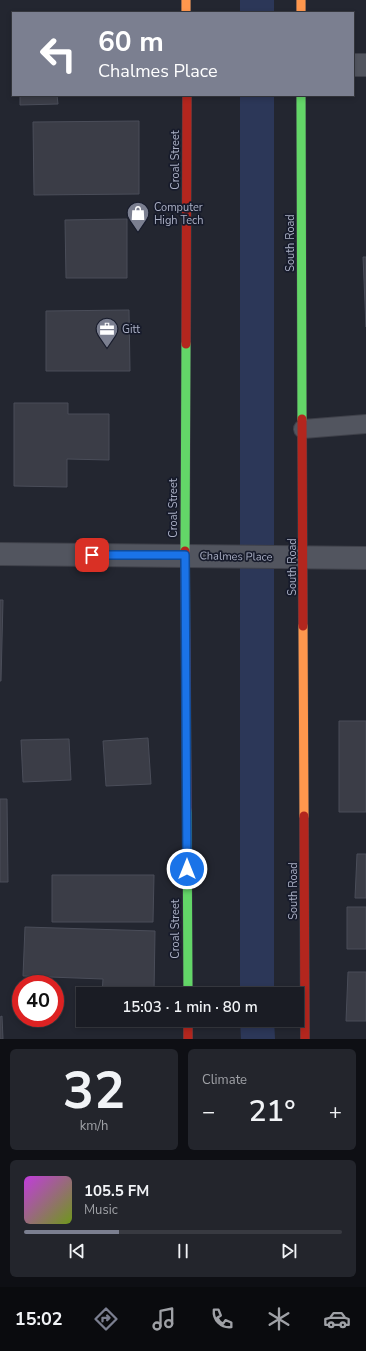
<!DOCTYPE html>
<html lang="en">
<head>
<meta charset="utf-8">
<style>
  :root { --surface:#1a1c24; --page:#23252c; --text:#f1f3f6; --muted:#9fa1a6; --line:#383a41; --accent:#7b7f90 }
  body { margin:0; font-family:"Nunito Sans",sans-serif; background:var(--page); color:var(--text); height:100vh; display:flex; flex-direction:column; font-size:15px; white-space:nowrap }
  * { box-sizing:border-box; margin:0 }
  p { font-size:13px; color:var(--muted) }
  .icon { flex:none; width:22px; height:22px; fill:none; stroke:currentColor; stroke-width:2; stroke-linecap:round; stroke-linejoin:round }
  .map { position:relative; height:1039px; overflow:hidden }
  .sheet { display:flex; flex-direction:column; gap:10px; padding:10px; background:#0e0f14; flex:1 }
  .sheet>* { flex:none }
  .banner { position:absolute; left:12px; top:12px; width:342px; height:84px; border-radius:0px; box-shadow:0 2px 6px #0003,0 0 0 1px var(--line); background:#7b7f90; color:#fff; overflow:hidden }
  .speed { position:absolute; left:12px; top:975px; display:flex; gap:8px; font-size:20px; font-weight:700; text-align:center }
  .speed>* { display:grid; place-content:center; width:52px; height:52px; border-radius:50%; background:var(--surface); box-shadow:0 2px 6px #0003,0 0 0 1px var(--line); line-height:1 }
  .speed .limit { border:6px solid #d22; background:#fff; color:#111 }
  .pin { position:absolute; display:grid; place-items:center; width:34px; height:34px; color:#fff; margin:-17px; border-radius:8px; box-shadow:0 2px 6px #0006 }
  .me { position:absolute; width:44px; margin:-22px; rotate:0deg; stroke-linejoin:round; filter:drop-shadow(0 0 3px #0008) }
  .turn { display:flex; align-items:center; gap:14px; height:84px; padding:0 20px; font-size:18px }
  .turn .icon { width:52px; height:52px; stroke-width:2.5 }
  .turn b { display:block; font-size:28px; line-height:34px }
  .big { font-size:30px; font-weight:600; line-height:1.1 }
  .sheet .card { flex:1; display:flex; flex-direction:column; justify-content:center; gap:6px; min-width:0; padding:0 14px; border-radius:6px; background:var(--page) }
  .sheet .dial { align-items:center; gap:0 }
  .dial b { font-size:52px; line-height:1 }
  .song { display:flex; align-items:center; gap:12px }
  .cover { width:48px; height:48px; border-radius:6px; background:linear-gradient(135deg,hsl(290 70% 55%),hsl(80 70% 35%)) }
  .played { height:4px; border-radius:2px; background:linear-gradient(90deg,var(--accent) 30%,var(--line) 30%) }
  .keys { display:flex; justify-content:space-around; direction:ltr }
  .heat { display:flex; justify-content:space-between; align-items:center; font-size:22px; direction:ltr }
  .sheet .tiles { flex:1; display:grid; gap:10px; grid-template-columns:1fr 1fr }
  .card:last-child { grid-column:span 2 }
  .trip { position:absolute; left:76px; top:987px; width:228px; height:40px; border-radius:0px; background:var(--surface); box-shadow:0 2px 6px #0003,0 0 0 1px var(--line); font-weight:600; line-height:40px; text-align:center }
  .tab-bar { display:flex; height:64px; justify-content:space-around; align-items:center; background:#0a0b0e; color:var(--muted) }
  .tab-bar .icon { width:28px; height:28px }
  .tab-bar .on { color:var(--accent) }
  .tab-bar b { font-size:18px; color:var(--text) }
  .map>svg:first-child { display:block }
</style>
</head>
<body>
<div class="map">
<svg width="366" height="1039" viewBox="0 0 366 1039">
  <rect width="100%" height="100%" fill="#232630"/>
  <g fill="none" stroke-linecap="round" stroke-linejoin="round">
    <!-- canal -->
    <path stroke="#2c3758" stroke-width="34" d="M257,0V13
      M257,95V994
      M257,1020L258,1039"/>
  </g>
  <!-- building -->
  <path fill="#3b3d47" stroke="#4a4d59" d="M20,95H57L58,104L20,105Z
    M139,121V194L34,195L33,122Z
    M127,219V278H66L65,220Z
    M363,257H366V327Z
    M129,310L130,371H46V311Z
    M14,403H68V414H109V460L67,459V487L14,486Z
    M0,600H3L1,681H0Z
    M339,721H366V812H339Z
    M148,738L151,784L106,786L103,741Z
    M69,739L71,780L23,782L21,740Z
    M0,799H7L8,882H0Z
    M357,854H366V898H355Z
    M52,875H154L153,922H52Z
    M347,907H366V949H347Z
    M25,927L155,931L154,994H102L103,979L23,976Z
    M348,972H366V1021H346Z
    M2,1016L3,1039H0V1017Z
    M102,1020H153V1023L101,1021Z"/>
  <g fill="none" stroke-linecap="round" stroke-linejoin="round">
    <!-- lane casing -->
    <g stroke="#3f414a" stroke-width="20">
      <path id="lane" d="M303,429L366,424"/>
    </g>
    <!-- street casing -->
    <g stroke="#3f414a" stroke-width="24">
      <path id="street" d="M353,65H366
        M0,554L366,558"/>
    </g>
    <!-- fast casing -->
    <g stroke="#3f414a" stroke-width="10">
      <path id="fast" d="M301,95L302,419
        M185,551L186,344
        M187,810L188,994"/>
    </g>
    <!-- slow casing -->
    <g stroke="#3f414a" stroke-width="10">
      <path id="slow" d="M186,0V13
        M301,0V13
        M303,626L304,816"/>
    </g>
    <!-- jam casing -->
    <g stroke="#3f414a" stroke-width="10">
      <path id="jam" d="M186,344L187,95
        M302,419L303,626
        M185,551L187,810
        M304,816L305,1039
        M188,1020V1039"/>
    </g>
    <!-- lane -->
    <use href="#lane" stroke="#52555f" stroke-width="18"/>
    <!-- street -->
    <use href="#street" stroke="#52555f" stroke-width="22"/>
    <!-- fast -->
    <use href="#fast" stroke="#63d668" stroke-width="9"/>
    <!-- slow -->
    <use href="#slow" stroke="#ff974d" stroke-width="9"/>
    <!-- jam -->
    <use href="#jam" stroke="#b3261e" stroke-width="9"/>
  </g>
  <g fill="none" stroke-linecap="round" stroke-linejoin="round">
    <!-- route casing -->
    <g stroke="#114b97" stroke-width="10">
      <path id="route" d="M92,555H185L187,869"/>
    </g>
    <!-- route -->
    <use href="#route" stroke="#1a73e8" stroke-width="7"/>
  </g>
  <!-- icons -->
  <defs>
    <g id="shop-pin" transform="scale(1.15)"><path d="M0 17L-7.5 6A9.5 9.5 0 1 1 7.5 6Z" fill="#7b7f90" stroke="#171b2b"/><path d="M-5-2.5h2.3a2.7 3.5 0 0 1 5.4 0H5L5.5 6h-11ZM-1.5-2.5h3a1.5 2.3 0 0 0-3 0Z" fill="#fff"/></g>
    <g id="office-pin" transform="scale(1.15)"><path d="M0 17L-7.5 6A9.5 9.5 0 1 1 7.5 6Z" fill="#7b7f90" stroke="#171b2b"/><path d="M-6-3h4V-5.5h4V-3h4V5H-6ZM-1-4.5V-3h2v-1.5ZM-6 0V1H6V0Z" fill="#fff"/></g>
  </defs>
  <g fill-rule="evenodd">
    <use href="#shop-pin" x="138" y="213"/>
    <use href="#office-pin" x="107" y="329"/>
  </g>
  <g text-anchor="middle" stroke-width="3.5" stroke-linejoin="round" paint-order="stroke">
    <!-- street labels -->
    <g font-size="11" fill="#aaafc4" stroke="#171b2b">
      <text transform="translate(175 160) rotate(-90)" y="4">Croal Street</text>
      <text transform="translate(290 243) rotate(-90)" y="4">South Road</text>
      <text transform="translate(173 508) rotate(-90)" y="4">Croal Street</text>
      <text transform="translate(236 556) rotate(1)" y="4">Chalmes Place</text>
      <text transform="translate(292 567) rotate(-90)" y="4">South Road</text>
      <text transform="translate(293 891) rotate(-90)" y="4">South Road</text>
      <text transform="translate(175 929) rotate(-90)" y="4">Croal Street</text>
    </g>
    <!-- poi labels -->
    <g font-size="11" fill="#aaafc4" stroke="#171b2b" text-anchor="start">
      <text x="154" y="211">Computer<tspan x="154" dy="13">High Tech</tspan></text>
      <text x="122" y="333">Gitt</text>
    </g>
  </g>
</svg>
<div class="speed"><div class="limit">40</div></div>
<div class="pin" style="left:92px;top:555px;background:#d93025"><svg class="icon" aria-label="arrive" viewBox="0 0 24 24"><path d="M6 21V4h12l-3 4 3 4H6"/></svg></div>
<svg class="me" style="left:187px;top:869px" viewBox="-20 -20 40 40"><circle r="17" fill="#1a73e8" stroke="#fff" stroke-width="3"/><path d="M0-11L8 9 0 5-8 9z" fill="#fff"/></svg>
<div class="trip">15:03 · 1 min · 80 m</div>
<div class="banner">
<div class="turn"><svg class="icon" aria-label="left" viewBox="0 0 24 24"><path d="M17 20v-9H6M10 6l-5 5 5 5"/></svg><div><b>60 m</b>Chalmes Place</div></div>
</div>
</div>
<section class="sheet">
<div class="tiles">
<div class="card dial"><b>32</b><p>km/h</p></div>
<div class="card"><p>Climate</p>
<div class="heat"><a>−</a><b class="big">21°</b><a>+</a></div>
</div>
<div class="card">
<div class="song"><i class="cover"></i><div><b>105.5 FM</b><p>Music</p></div></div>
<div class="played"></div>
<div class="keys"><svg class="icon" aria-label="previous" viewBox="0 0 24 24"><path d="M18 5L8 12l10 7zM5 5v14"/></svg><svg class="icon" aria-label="pause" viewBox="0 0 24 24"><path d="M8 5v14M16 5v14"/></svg><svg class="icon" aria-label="next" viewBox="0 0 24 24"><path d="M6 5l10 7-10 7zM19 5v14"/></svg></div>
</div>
</div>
</section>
<nav class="tab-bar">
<b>15:02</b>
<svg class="icon on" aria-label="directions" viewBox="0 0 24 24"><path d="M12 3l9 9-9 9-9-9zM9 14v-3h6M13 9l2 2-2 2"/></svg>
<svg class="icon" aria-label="music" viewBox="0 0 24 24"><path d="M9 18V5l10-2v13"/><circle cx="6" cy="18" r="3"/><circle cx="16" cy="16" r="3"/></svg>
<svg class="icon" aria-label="phone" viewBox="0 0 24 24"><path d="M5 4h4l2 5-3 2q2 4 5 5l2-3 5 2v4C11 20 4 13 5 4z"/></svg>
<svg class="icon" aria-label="climate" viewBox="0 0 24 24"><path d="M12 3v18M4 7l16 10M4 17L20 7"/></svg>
<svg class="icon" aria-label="car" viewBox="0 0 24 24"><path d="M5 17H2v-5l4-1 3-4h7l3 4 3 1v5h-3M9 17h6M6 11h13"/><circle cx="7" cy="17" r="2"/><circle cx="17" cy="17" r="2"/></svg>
</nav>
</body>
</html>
